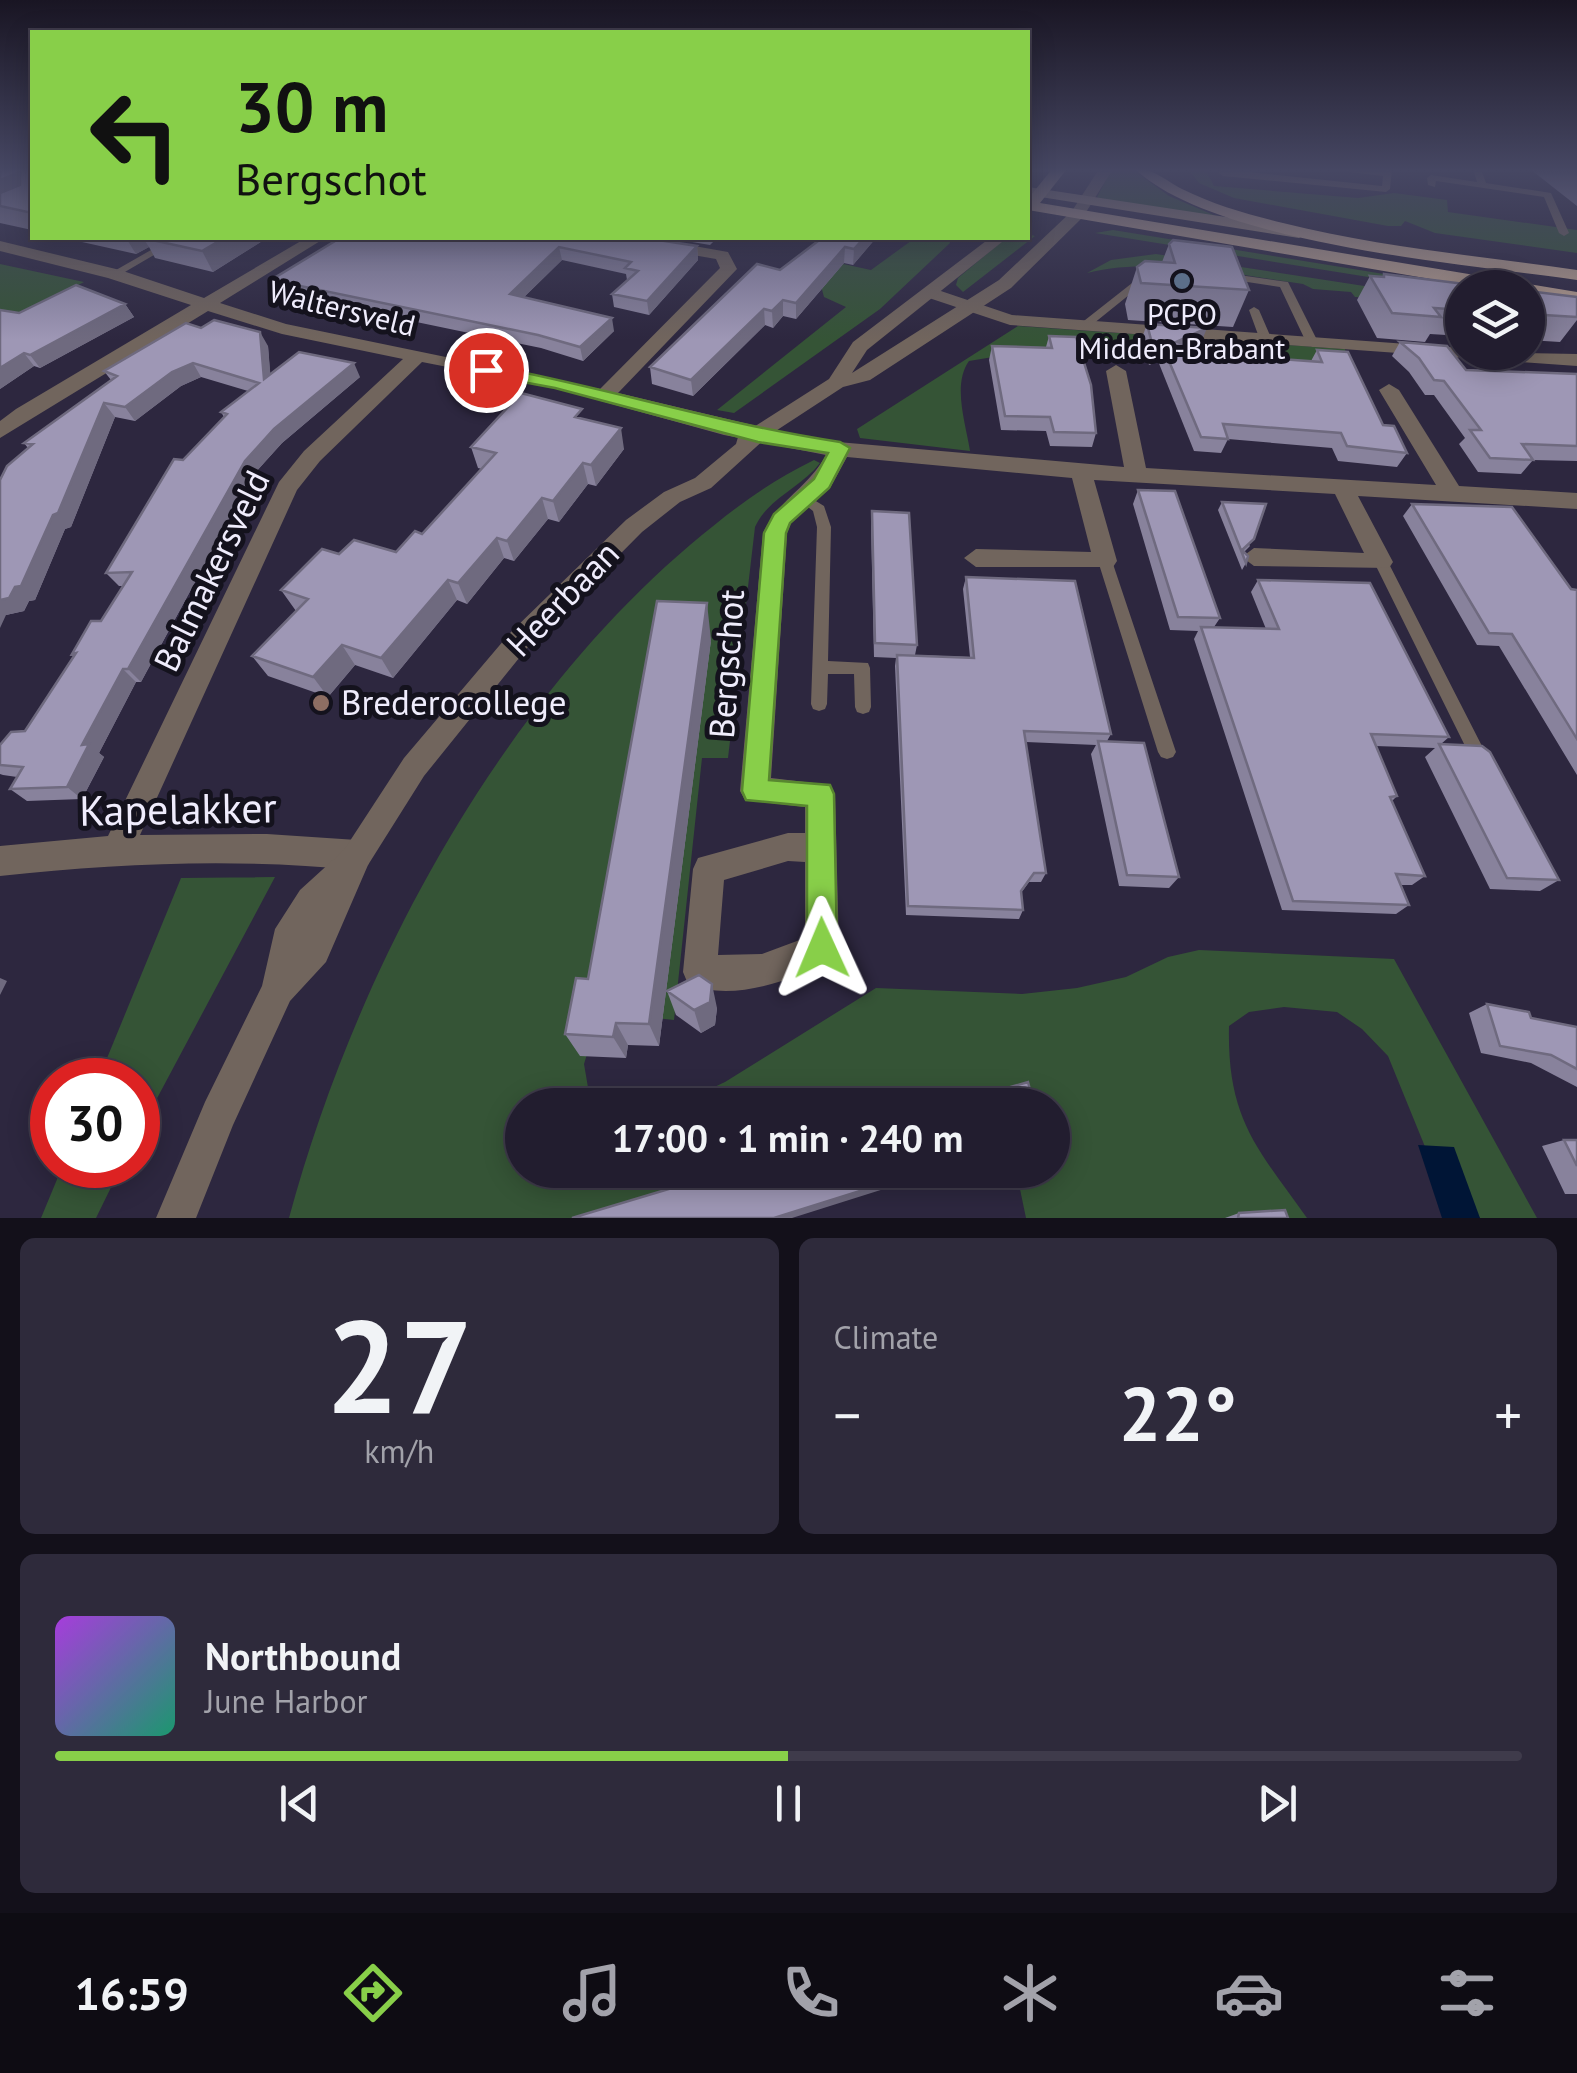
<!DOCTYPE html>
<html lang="en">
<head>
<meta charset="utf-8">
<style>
  :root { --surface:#221d2f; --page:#2e2a3b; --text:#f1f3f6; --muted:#a2a2aa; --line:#3f3b4b; --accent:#88cf49 }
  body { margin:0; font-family:"PT Sans",sans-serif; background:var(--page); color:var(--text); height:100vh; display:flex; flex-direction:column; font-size:38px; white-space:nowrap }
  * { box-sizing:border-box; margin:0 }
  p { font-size:32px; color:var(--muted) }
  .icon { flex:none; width:55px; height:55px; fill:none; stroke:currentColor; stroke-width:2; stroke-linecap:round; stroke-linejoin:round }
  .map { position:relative; height:1218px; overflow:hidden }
  .drawer { display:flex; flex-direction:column; gap:20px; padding:20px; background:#13101a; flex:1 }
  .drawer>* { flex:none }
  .banner { position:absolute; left:30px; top:30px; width:1000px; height:210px; border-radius:0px; box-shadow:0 5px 25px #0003,0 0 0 2px var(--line); background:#88cf49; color:#111; overflow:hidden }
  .buttons { position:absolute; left:1445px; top:270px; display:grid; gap:20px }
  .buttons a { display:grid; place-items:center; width:100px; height:100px; border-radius:50%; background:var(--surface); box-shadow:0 5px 25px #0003,0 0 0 2px var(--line); font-size:50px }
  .speed { position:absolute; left:30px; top:1058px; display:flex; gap:20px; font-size:50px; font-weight:700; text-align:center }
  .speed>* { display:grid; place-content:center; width:130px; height:130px; border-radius:50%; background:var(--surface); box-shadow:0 5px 25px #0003,0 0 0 2px var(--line); line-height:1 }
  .speed .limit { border:15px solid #d22; background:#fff; color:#111 }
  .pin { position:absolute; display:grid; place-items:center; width:85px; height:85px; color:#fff; margin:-42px; border:5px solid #fff; border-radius:50%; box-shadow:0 2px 10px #0007 }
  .me { position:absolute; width:110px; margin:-55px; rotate:359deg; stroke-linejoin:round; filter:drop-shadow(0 0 8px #0008) }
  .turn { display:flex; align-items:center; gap:35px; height:210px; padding:0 40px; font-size:45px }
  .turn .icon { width:130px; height:130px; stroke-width:2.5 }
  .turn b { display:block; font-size:70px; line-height:85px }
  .big { font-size:75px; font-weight:700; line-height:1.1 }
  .drawer .card { flex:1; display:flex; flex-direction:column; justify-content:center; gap:15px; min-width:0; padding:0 35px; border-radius:15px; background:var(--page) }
  .drawer .dial { align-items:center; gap:0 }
  .dial b { font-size:130px; line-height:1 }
  .song { display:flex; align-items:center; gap:30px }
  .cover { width:120px; height:120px; border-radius:15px; background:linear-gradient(135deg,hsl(280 70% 55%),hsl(160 70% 35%)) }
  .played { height:10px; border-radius:5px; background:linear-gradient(90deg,var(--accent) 50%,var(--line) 50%) }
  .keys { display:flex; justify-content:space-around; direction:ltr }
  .heat { display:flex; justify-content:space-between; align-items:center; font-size:55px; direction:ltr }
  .drawer .tiles { flex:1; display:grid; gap:20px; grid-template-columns:1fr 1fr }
  .card:last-child { grid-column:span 2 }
  .trip { position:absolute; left:505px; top:1088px; width:565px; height:100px; border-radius:50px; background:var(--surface); box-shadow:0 5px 25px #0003,0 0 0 2px var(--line); font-weight:700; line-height:100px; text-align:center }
  .tabs { display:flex; height:160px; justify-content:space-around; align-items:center; background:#0e0c13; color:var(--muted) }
  .tabs .icon { width:70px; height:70px }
  .tabs .selected { color:var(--accent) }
  .tabs b { font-size:45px; color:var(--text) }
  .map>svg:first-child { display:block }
</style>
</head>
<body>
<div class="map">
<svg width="1577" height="1218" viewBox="0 0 1577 1218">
  <rect width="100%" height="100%" fill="#2d273f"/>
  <!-- green -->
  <path fill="#355436" d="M1112,169H1132L1169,196L1216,216L1101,200L1097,197Z
    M1188,169H1205L1214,186L1358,198L1394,193L1447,200L1448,212L1577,230V253L1435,233L1405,221L1401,226H1388L1234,198L1199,183Z
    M1113,230L1464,287L1462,292L1095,233Z
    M1028,234L1035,236L963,292L956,285L958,278L1006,238H1028Z
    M915,238H949L950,243L880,309L734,413L717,410L846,307L824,297L821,286L843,264L871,270Z
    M1156,254L1462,301L1355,297L1351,292L1313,289L1303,284C1232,274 1157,256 1087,273L1111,260Z
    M0,264L84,282L7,322L0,321Z
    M1018,326L1345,349L1349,371L1011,354L969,361C952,385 966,424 970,451L860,438L857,429Z
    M814,460L820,463C801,488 768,498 755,527L728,758H702L674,1020L600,1012L584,1064L591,1105H522V1170H731L576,1218H289C355,974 495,711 690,545C732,510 765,484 814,460Z
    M275,877L138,1134V1080H98L181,878Z
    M1199,950L1394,959L1537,1218H1480L1430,1159L1388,1056L1362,1029L1337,1012L1284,1007L1249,1012L1229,1026C1227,1118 1256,1147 1307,1218H1026L1016,1170H1052V1105H1002L998,1088L941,1105H676L725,1082L876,988L1022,994L1077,988L1126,977L1168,957Z
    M63,1165H122L96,1218H41Z"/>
  <!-- water -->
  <path fill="#001536" d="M1418,1145L1454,1147L1480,1218H1442Z"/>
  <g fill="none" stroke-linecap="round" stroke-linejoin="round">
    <!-- service -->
    <path fill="#71655d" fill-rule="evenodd" d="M1219,169L1382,186L1383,176L1324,169L1383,171L1392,169L1390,189L1386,192L1223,176L1219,173Z
      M1473,169H1481L1486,183L1551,193L1569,233L1564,236L1559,233L1544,197L1436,181L1435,187L1428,185L1427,178L1431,175L1477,182Z
      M172,238H183L118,276L109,274Z
      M1225,273L1288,282L1319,344L1317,346L1313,347L1307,344L1280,287L1221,278L1220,276Z
      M1141,276L1150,278L1088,328H1080V324Z
      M1254,307L1259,310L1272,340L1270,342L1266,343L1260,340L1249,310Z
      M806,495L824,506L831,527L828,661L868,663L870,668L871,707L869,712L863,714L857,712L855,707L854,674H828L827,704L825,709L819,711L813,709L811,704L817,527L813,511L799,500Z
      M1105,556L1112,561L1176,752L1173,757L1167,759L1161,757L1158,752L1098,561Z
      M1381,557L1388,562L1484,750L1487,755L1484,760L1478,762L1472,760L1374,562Z"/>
    <!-- minor -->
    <path fill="#71655d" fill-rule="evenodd" d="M306,238H325L220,303L286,324L600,389L720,268L716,259L624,243L616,238H649L728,252L737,269L618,393L815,440L1124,467L1106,371L1116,365L1126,371L1146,468L1436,485L1379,390L1389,384L1399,390L1459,486L1577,493V509L1358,496L1393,562L1389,568L1254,566L1242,557L1254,548L1364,553L1335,494L1094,480L1117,561L1113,567H976L964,558L976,549L1091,552L1072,478L847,457L830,488L791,523L787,533L771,778L830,785L835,794L839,949L834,961C791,979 734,1003 688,984L683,972L693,869L698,858L788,833H805V807L745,800L740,791L763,533C778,500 808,488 826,455L724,435L554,388L422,362L320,461L297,490L140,835L267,834L357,840L368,845L372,855L368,865L357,870C237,858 119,863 0,876V846L108,836L279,482L304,451L403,359L282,334L208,311L0,438V421L16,409L191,305L108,278L0,251V241L120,270L204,298ZM788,861L805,862V938L762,954L718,955L724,880Z
      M932,288L1012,315L1462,348V352L1577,354V366L1010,325L926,297L923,293Z"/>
    <!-- tertiary -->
    <path fill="#71655d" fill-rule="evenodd" d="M1099,169H1113L1083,217L1011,288L870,380L843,387L768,436L711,488L680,502L642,532L528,647L424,776L368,865L326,962L290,1001L233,1125L196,1218H156L205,1102L262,986L275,929L300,890L344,850L404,758L510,633L626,520L664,492L695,478L736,444L738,437L829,379L853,342L990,238H1007L867,350L852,373L999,280L1072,211Z"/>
    <!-- secondary -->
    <path fill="#988678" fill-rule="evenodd" d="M1028,187L1299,228L1307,233L1299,238L1028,195Z"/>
    <!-- primary -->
    <path fill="#b69e8d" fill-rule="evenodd" d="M1052,169H1067L1040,203L1577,292V302L1528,294V288H1483L1028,210V199Z
      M1135,169C1156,169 1164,180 1182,189C1214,205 1250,215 1283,223C1379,247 1479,256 1577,270V280C1467,264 1214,244 1135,169Z"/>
  </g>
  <!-- wall -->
  <path fill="#88829c" d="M0,169H32V230L0,223Z
    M1530,169H1577V206Z
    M64,238H267L213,272L155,258L149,247L136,254Z
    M340,238L697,246L698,260L649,315L614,307L612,294L627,280L626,274L562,260L524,297L614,331L583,361L541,348L277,293L271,280Z
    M668,238H717L710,245Z
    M822,238H876L853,265L844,263L796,319L783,316L773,328L765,325L693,396L652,384L650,367Z
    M1169,244L1249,290L1233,327L1128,320L1125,304L1137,267L1162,262Z
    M1384,274L1462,288V336L1430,334L1425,342L1377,338L1357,300L1370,276L1382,277Z
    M1528,291L1577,297V320L1560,342L1528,340Z
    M125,304L134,317L40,368L34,366L0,389L19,313Z
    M1147,324L1201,343L1194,345L1252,357L1311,361L1317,350L1407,453L1397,467L1338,461L1332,448L1228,439L1221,453L1194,451L1158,361L1149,365L1142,338Z
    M201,328L268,346L270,374L360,377L282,443L253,475L141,682H136L99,753L104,757L82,799L27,801L10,789L17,777L3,775L0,774V745L25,731L75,656L72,654L101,621L123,586H119L106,573L183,460L224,417L221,412L248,391L201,377L181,386L135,421L115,417L71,527L65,529L35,600L29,601L24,611L6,615L28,448L24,443L111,380L104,371Z
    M1049,336L1096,433L1092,447L1050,446L1046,431L1001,430L989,360L992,346L1046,347Z
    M1400,342L1466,370L1577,374V461L1533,460L1521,474L1478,472L1459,444L1465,438L1434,395H1425L1409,372L1392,356Z
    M584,419L624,449L596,486L588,484L559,522L548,519L514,561L504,558L467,604L457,600L393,678L355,665L328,697L268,676L252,656L296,611L281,590L339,554L396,552L422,534L482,469L478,468L471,447Z
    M1138,490L1220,618L1214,627L1266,629L1251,592L1258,580L1449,737L1441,744L1559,880L1540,891L1490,889L1425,757L1435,748L1375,746L1397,796L1392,801L1425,876L1412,885H1401L1409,905L1396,914L1282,910L1194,639L1198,631L1170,630L1133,504Z
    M1222,502L1250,546L1244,552L1246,563L1242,570L1218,510Z
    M1412,504L1571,589L1577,590V775L1499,646L1477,645L1403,516Z
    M872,511L917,645L915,655L970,657L963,589L966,577L1111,734L1107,741L1179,877L1169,888L1119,886L1091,754L1096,745L1026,742L1046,873L1041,882H1029L1021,893L1023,910L1019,919L906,915L895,666L896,658L874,657L871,526Z
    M711,640L659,1046L628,1045L626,1058L580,1056L565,1034L588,979Z
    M667,991L717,1008L715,1025L701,1033L676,1015Z
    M1487,1004L1531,1018L1577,1027V1087L1531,1063L1481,1053L1469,1013Z
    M1564,1140H1577V1194H1565L1542,1146Z
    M1239,1213L1288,1218H1225Z"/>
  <!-- shaded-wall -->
  <path fill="#6f6a7f" d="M20,172L32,192L0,206V180Z
    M126,238H165H143L149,247L136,254Z
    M224,238H267L213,272L202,251Z
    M864,238H876L853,265L854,249Z
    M697,246L698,260L649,315L647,301Z
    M559,247L562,260L513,308L510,294Z
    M845,247L844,263L796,319V303Z
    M783,300V316L773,328L772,311Z
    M125,304L134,317L40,368L30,355Z
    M764,309L765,325L693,396L691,380Z
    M612,318L614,331L583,361L580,347Z
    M1207,328L1201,343L1171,356L1176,342Z
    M260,332L268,346L272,393L264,379Z
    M1163,347L1158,361L1149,365L1154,351Z
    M24,353L34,366L0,389V368Z
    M193,363L201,377L181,386L135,421L125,407L172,372Z
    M354,363L360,377L282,443L253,475L141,682L128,669L245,461L274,429Z
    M104,403L115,417L71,527L65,529L35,600L29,601L24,611L6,615L0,628V600Z
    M621,428L624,449L596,486L591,465Z
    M583,463L588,484L559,522L553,501Z
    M542,498L548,519L514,561L507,541Z
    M497,538L504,558L467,604L458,583Z
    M448,580L457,600L393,678L381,658Z
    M707,603L711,640L659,1046L649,1024Z
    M342,645L355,665L328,697L313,677Z
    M123,669L136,682L99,753L104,757L82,799L67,787L82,745Z
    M0,978L7,981L0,995Z
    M712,984L717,1008L715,1025L701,1033L694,1010Z
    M616,1023L628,1045L626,1058L613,1037Z
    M927,1170H944L792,1218H774Z"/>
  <!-- building -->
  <path fill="#9e97b5" stroke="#6f6a7f" stroke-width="2.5" d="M0,169H32V213L0,206V193L20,185V172L0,180Z
    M143,238H224L202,251Z
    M340,238H645L697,246L647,301L612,294L638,271L625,268L631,262L559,247L510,294L612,318L580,347L538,335L271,280Z
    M822,238H864L854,249L845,247L796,303L783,300L772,311L764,309L691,380L650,367L757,264L780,270Z
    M1173,240L1232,247L1249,290L1141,283L1137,267L1145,261L1175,263L1169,244Z
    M1384,274L1497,288H1462V310L1434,308L1441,317L1392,313L1370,276L1384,277Z
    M76,285L125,304L30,355L24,353L0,368V310L19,313Z
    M1528,291L1577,297V317L1528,314Z
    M214,320L260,332L264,379L299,352L354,363L274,429L245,461L128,669H123L82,745L89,744L67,787L10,789L23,767L0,765V745L11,732L25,731L76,653L72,654L91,621H101L132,572L106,573L174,459L183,460L227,414L221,412L259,383L193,363L172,372L125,407L104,403L58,513L53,515L21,586L15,587L9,598L0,600V480L7,466L33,444L24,443L117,376L104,371L186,323L201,328Z
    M1147,324L1207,328L1176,342L1252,357L1322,362L1317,350L1348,352L1383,425L1394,426L1407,453L1347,446L1341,433L1223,424L1228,439L1201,437L1163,347L1154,351Z
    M1049,336L1076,337L1091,385L1096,433L1054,432L1050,417L1005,416L992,346L1052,348Z
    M1400,342L1447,346L1466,370L1577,374V446L1522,444L1533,460L1490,458L1470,430H1481L1444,381L1434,380L1419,358Z
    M521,393L582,409L575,417L621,428L591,465L583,463L553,501L542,498L507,541L497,538L458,583L448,580L381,658L342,645L313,677L252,656L308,599L281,590L322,549L339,554L354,540L396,552L415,531L422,534L496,453L471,447Z
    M1138,490L1175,491L1220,618L1178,617Z
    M1222,502L1266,504L1254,539L1242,550L1248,556L1246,563Z
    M1412,504L1512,507L1571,589L1577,590V739L1512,634L1489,633Z
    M872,511L909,513L917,645L875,643Z
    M966,577L1075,581L1111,734L1024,731L1046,873H1034L1021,891L1023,910L908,906L897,655L974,658Z
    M1258,580L1370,583L1449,737L1371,734L1397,796L1390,797L1425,876L1396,874L1409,905L1293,901L1201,627L1279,629Z
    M657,601L707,603L649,1024L616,1023L613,1037L565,1034L576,978L588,979Z
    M1098,741L1144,743L1179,877L1127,875Z
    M1439,744L1482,746L1490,752L1559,880L1507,878Z
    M699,975L712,984L710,1002L694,1010L667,991Z
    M1487,1004L1529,1012L1531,1018L1577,1027V1069L1551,1055L1500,1046Z
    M1028,1082L1034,1105H949Z
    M1564,1140H1577V1166Z
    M732,1170H927L774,1218H572Z
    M1285,1210L1288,1218H1238L1239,1213Z"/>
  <!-- sky -->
  <linearGradient id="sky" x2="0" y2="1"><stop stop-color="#191523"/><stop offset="0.5" stop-color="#464763"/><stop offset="1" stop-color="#464763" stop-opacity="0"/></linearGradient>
  <rect width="1577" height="340" fill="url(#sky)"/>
  <!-- route -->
  <path fill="#88cf49" stroke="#58872f" stroke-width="2.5" d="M486,365C605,387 720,424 840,442L850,448L829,488L790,523L786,533L769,780L830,785L834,794L837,948L833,959L822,964L812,959L807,948V806L746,800L742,791L764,533L774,514L814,479L828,453L758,442L555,388L480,374V367Z"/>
  <!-- markers -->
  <circle fill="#5c6f8a" stroke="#14121d" stroke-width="4" cx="1182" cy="281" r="10"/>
  <circle fill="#8d6e63" stroke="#14121d" stroke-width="4" cx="321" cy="703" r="10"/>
  <g text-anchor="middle" stroke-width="10" stroke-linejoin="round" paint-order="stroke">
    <!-- far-street labels -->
    <g font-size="30" fill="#efecfc" stroke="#14121d">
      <text transform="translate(342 309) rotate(14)" y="10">Waltersveld</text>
    </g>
    <!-- far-poi labels -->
    <g font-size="30" fill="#efecfc" stroke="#14121d">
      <text x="1182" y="325">PCPO<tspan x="1182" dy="34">Midden-Brabant</tspan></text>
    </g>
    <!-- street labels -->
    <g font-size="35" fill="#efecfc" stroke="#14121d">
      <text transform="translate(212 571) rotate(-64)" y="12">Balmakersveld</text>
      <text transform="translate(563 599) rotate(-46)" y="12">Heerbaan</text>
      <text transform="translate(727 664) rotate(-86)" y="12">Bergschot</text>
    </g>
    <!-- poi labels -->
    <g font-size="35" fill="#efecfc" stroke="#14121d" text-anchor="start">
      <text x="341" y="715">Brederocollege</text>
    </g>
    <!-- near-street labels -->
    <g font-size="42" fill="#efecfc" stroke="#14121d">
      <text transform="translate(178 809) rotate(-1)" y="15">Kapelakker</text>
    </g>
  </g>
</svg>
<div class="buttons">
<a><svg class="icon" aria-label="layers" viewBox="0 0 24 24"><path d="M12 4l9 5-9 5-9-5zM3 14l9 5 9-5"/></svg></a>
</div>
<div class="speed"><div class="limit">30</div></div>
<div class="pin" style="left:486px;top:370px;background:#d93025"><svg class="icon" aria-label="arrive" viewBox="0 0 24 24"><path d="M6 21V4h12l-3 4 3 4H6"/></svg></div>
<svg class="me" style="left:822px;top:948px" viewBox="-20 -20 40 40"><path d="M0-17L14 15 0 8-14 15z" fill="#88cf49" stroke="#fff" stroke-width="4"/></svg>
<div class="trip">17:00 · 1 min · 240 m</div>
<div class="banner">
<div class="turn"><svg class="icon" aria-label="left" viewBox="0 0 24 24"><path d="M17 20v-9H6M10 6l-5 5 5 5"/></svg><div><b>30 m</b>Bergschot</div></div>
</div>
</div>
<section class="drawer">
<div class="tiles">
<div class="card dial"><b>27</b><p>km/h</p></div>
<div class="card"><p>Climate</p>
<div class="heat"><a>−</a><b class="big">22°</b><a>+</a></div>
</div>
<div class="card">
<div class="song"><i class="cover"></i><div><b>Northbound</b><p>June Harbor</p></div></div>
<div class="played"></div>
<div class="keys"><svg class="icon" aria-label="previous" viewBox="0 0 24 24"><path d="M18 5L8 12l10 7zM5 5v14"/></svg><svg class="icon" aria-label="pause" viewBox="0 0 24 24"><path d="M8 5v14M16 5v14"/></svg><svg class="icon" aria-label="next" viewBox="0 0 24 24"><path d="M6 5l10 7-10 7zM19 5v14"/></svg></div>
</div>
</div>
</section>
<nav class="tabs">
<b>16:59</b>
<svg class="icon selected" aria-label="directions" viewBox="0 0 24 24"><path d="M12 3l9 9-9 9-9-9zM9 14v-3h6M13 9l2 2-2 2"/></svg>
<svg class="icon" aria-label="music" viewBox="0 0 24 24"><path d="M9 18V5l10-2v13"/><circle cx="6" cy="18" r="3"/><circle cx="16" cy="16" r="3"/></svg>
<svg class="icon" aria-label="phone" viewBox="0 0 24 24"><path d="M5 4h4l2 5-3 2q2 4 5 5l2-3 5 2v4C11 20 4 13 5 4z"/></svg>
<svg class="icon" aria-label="climate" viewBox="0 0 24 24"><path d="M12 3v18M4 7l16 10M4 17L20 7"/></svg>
<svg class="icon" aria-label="car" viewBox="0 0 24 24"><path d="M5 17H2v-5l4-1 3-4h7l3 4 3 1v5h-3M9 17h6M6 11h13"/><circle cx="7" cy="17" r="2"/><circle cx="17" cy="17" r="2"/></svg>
<svg class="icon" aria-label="filters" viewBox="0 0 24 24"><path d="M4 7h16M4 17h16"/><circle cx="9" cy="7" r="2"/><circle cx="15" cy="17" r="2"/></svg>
</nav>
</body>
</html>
